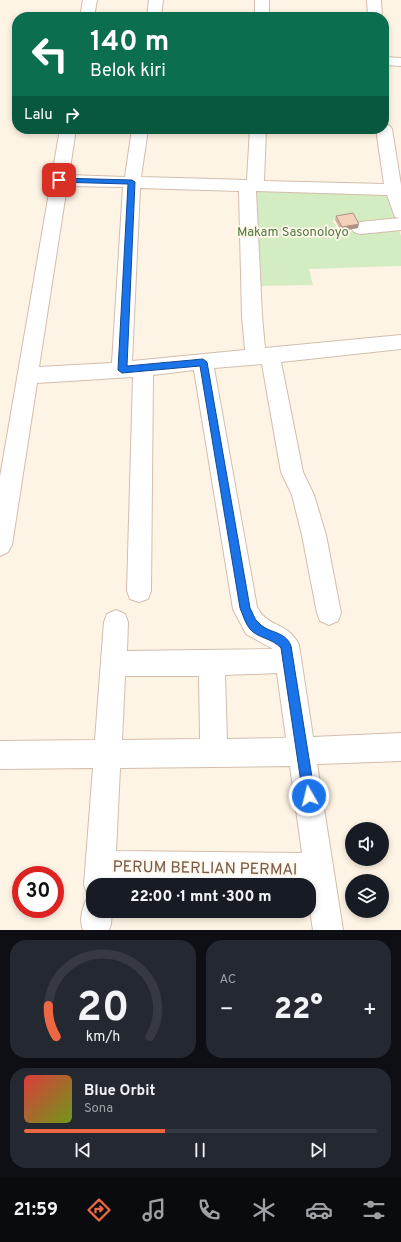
<!DOCTYPE html>
<html lang="id">
<head>
<meta charset="utf-8">
<style>
  :root { --surface:#171b24; --page:#242831; --text:#f1f3f6; --muted:#9ea1a6; --line:#363941; --accent:#ef6742 }
  body { margin:0; font-family:Overpass,sans-serif; background:var(--page); color:var(--text); height:100vh; display:flex; flex-direction:column; font-size:15px; white-space:nowrap }
  * { box-sizing:border-box; margin:0 }
  p { font-size:13px; color:var(--muted) }
  .icon { flex:none; width:22px; height:22px; fill:none; stroke:currentColor; stroke-width:2; stroke-linecap:round; stroke-linejoin:round }
  .map { position:relative; height:930px; overflow:hidden }
  .details { display:flex; flex-direction:column; gap:10px; padding:10px; background:#0d0f14; flex:1 }
  .details>* { flex:none }
  .guide { position:absolute; left:12px; top:12px; width:377px; height:122px; border-radius:16px; box-shadow:0 2px 6px #0003; background:#0b6e4f; color:#fff; overflow:hidden }
  .buttons { position:absolute; left:345px; top:822px; display:grid; gap:8px }
  .buttons a { display:grid; place-items:center; width:44px; height:44px; border-radius:50%; background:var(--surface); box-shadow:0 2px 6px #0003; font-size:20px }
  .speed { position:absolute; left:12px; top:866px; display:flex; gap:8px; font-size:20px; font-weight:700; text-align:center }
  .speed>* { display:grid; place-content:center; width:52px; height:52px; border-radius:50%; background:var(--surface); box-shadow:0 2px 6px #0003; line-height:1 }
  .speed .limit { border:6px solid #d22; background:#fff; color:#111 }
  .pin { position:absolute; display:grid; place-items:center; width:34px; height:34px; color:#fff; margin:-17px; border-radius:8px; box-shadow:0 2px 6px #0006 }
  .me { position:absolute; width:44px; margin:-22px; rotate:352deg; stroke-linejoin:round; filter:drop-shadow(0 0 3px #0008) }
  .turn { display:flex; align-items:center; gap:14px; height:84px; padding:0 12px; font-size:18px }
  .turn .icon { width:52px; height:52px; stroke-width:2.5 }
  .turn b { display:block; font-size:28px; line-height:34px }
  .then { display:flex; align-items:center; height:38px; padding:0 12px; background:#0003; gap:8px; font-size:15px }
  .big { font-size:30px; font-weight:800; line-height:1.1 }
  .details .card { flex:1; display:flex; flex-direction:column; justify-content:center; gap:6px; min-width:0; padding:0 14px; border-radius:16px; background:var(--page) }
  .details .dial { align-items:center; gap:0 }
  .dial svg { height:104px; overflow:visible; fill:none; stroke:var(--line); stroke-width:7; stroke-linecap:round; text-anchor:middle }
  .dial text { fill:var(--text); stroke:none }
  .song { display:flex; align-items:center; gap:12px }
  .cover { width:48px; height:48px; border-radius:6px; background:linear-gradient(135deg,hsl(0 70% 55%),hsl(80 70% 35%)) }
  .played { height:4px; border-radius:2px; background:linear-gradient(90deg,var(--accent) 40%,var(--line) 40%) }
  .keys { display:flex; justify-content:space-around; direction:ltr }
  .heat { display:flex; justify-content:space-between; align-items:center; font-size:22px; direction:ltr }
  .details .tiles { flex:1; display:grid; gap:10px; grid-template-columns:1fr 1fr }
  .card:last-child { grid-column:span 2 }
  .trip { position:absolute; left:86px; top:878px; width:230px; height:40px; border-radius:16px; background:var(--surface); box-shadow:0 2px 6px #0003; font-weight:800; line-height:40px; text-align:center }
  .tabs { display:flex; height:64px; justify-content:space-around; align-items:center; background:#090b0e; color:var(--muted) }
  .tabs .icon { width:28px; height:28px }
  .tabs .selected { color:var(--accent) }
  .tabs b { font-size:18px; color:var(--text) }
  .map>svg:first-child { display:block }
</style>
</head>
<body>
<div class="map">
<svg width="401" height="930" viewBox="0 0 401 930">
  <rect width="100%" height="100%" fill="#fef4e5"/>
  <!-- green -->
  <path fill="#d4ecc2" d="M250,190L387,193L396,222L359,226L352,216L333,220L339,233L398,227L401,236V266L309,269L313,285L255,286Z"/>
  <g fill="none" stroke-linecap="round" stroke-linejoin="round">
    <!-- minor casing -->
    <g stroke="#d3bdac" stroke-width="2">
      <path id="minor" d="M83,0H97L94,17H80Z
        M149,0H163L161,17H147Z
        M255,0H269V17H255Z
        M367,0H381L382,17H368Z
        M384,57L401,58V66L384,65Z
        M384,124L390,126L392,129L401,185V230L360,234L354,232L351,228L354,224L360,222L400,218L395,217L387,195L256,191L262,316L265,348L401,335V349L281,362L303,472L314,495L326,535L341,613L338,621L329,625L320,621L317,613L302,535L292,495L281,472L262,364L214,368L257,607C268,629 288,621 299,645L313,737L401,733V761L317,764L343,930H313L309,904V885H306V883L114,881V885H93V911H112L111,924L109,930H83C79,920 82,910 86,900L93,897L88,896L84,885L93,768L0,769V741L95,740L104,622L107,614L116,610L125,614L128,622L127,651L273,649L246,634L233,609L194,370L153,375L151,591L148,599L139,602L130,599L127,591L133,377L37,383L12,545L8,552L0,556V477L60,129H76L69,175L125,177L132,129H148L141,177L247,180L250,129H266L264,181L384,184L376,129H384ZM67,186L123,187L112,363L39,367ZM140,188L239,191L242,316L245,350L132,361ZM277,673L286,738L227,739L225,675ZM125,676H199L200,739L122,740ZM290,766L302,853L116,851L120,768Z"/>
    </g>
    <!-- minor -->
    <use href="#minor" fill="#fff" fill-rule="evenodd"/>
  </g>
  <!-- wall -->
  <path fill="#d3b4a1" d="M336,216L358,228L341,231L335,220Z"/>
  <!-- shaded-wall -->
  <path fill="#ac9283" d="M359,224L358,228L341,231L342,227Z"/>
  <!-- building -->
  <path fill="#f5d1bb" stroke="#ac9283" d="M353,213L359,224L342,227L336,216Z"/>
  <!-- route -->
  <path fill="#1a73e8" stroke="#114b97" d="M59,178L132,180L135,182L127,366L203,359L207,362L250,608C253,613 254,619 258,622C268,634 285,630 291,646L315,796L313,800L309,802L305,800L303,796L281,648C272,638 257,638 250,629C245,623 243,615 240,608L200,366L122,373L118,370L128,184L57,182L56,180Z"/>
  <g text-anchor="middle" stroke-width="3.5" stroke-linejoin="round" paint-order="stroke">
    <!-- park labels -->
    <g font-size="13" fill="#4f793c" stroke="#fff8ec">
      <text x="293" y="236">Makam Sasonoloyo</text>
    </g>
    <!-- near-street labels -->
    <g font-size="16" fill="#795948" stroke="#fff8ec">
      <text transform="translate(205 867) rotate(1)" y="6">PERUM BERLIAN PERMAI</text>
    </g>
  </g>
</svg>
<div class="buttons">
<a><svg class="icon" aria-label="sound" viewBox="0 0 24 24"><path d="M4 9h4l5-4v14l-5-4H4zM17 9q2 3 0 6"/></svg></a>
<a><svg class="icon" aria-label="layers" viewBox="0 0 24 24"><path d="M12 4l9 5-9 5-9-5zM3 14l9 5 9-5"/></svg></a>
</div>
<div class="speed"><div class="limit">30</div></div>
<div class="pin" style="left:59px;top:180px;background:#d93025"><svg class="icon" aria-label="arrive" viewBox="0 0 24 24"><path d="M6 21V4h12l-3 4 3 4H6"/></svg></div>
<svg class="me" style="left:309px;top:796px" viewBox="-20 -20 40 40"><circle r="17" fill="#1a73e8" stroke="#fff" stroke-width="3"/><path d="M0-11L8 9 0 5-8 9z" fill="#fff"/></svg>
<div class="trip">22:00 · 1 mnt · 300 m</div>
<div class="guide">
<div class="turn"><svg class="icon" aria-label="left" viewBox="0 0 24 24"><path d="M17 20v-9H6M10 6l-5 5 5 5"/></svg><div><b>140 m</b>Belok kiri</div></div>
<div class="then">Lalu<svg class="icon" aria-label="right" viewBox="0 0 24 24"><path d="M7 20v-9h11M14 6l5 5-5 5"/></svg></div>
</div>
</div>
<section class="details">
<div class="tiles">
<div class="card dial"><svg viewBox="0 0 100 80">
<path d="M14 69A42 42 0 1 1 86 69"/>
<path d="M14 69A42 42 0 0 1 8 45" stroke="#ef6742"/>
<text x="50" y="56" font-size="32" font-weight="700">20</text>
<text x="50" y="72" font-size="11">km/h</text>
</svg></div>
<div class="card"><p>AC</p>
<div class="heat"><a>−</a><b class="big">22°</b><a>+</a></div>
</div>
<div class="card">
<div class="song"><i class="cover"></i><div><b>Blue Orbit</b><p>Sona</p></div></div>
<div class="played"></div>
<div class="keys"><svg class="icon" aria-label="previous" viewBox="0 0 24 24"><path d="M18 5L8 12l10 7zM5 5v14"/></svg><svg class="icon" aria-label="pause" viewBox="0 0 24 24"><path d="M8 5v14M16 5v14"/></svg><svg class="icon" aria-label="next" viewBox="0 0 24 24"><path d="M6 5l10 7-10 7zM19 5v14"/></svg></div>
</div>
</div>
</section>
<nav class="tabs">
<b>21:59</b>
<svg class="icon selected" aria-label="directions" viewBox="0 0 24 24"><path d="M12 3l9 9-9 9-9-9zM9 14v-3h6M13 9l2 2-2 2"/></svg>
<svg class="icon" aria-label="music" viewBox="0 0 24 24"><path d="M9 18V5l10-2v13"/><circle cx="6" cy="18" r="3"/><circle cx="16" cy="16" r="3"/></svg>
<svg class="icon" aria-label="phone" viewBox="0 0 24 24"><path d="M5 4h4l2 5-3 2q2 4 5 5l2-3 5 2v4C11 20 4 13 5 4z"/></svg>
<svg class="icon" aria-label="climate" viewBox="0 0 24 24"><path d="M12 3v18M4 7l16 10M4 17L20 7"/></svg>
<svg class="icon" aria-label="car" viewBox="0 0 24 24"><path d="M5 17H2v-5l4-1 3-4h7l3 4 3 1v5h-3M9 17h6M6 11h13"/><circle cx="7" cy="17" r="2"/><circle cx="17" cy="17" r="2"/></svg>
<svg class="icon" aria-label="filters" viewBox="0 0 24 24"><path d="M4 7h16M4 17h16"/><circle cx="9" cy="7" r="2"/><circle cx="15" cy="17" r="2"/></svg>
</nav>
</body>
</html>
